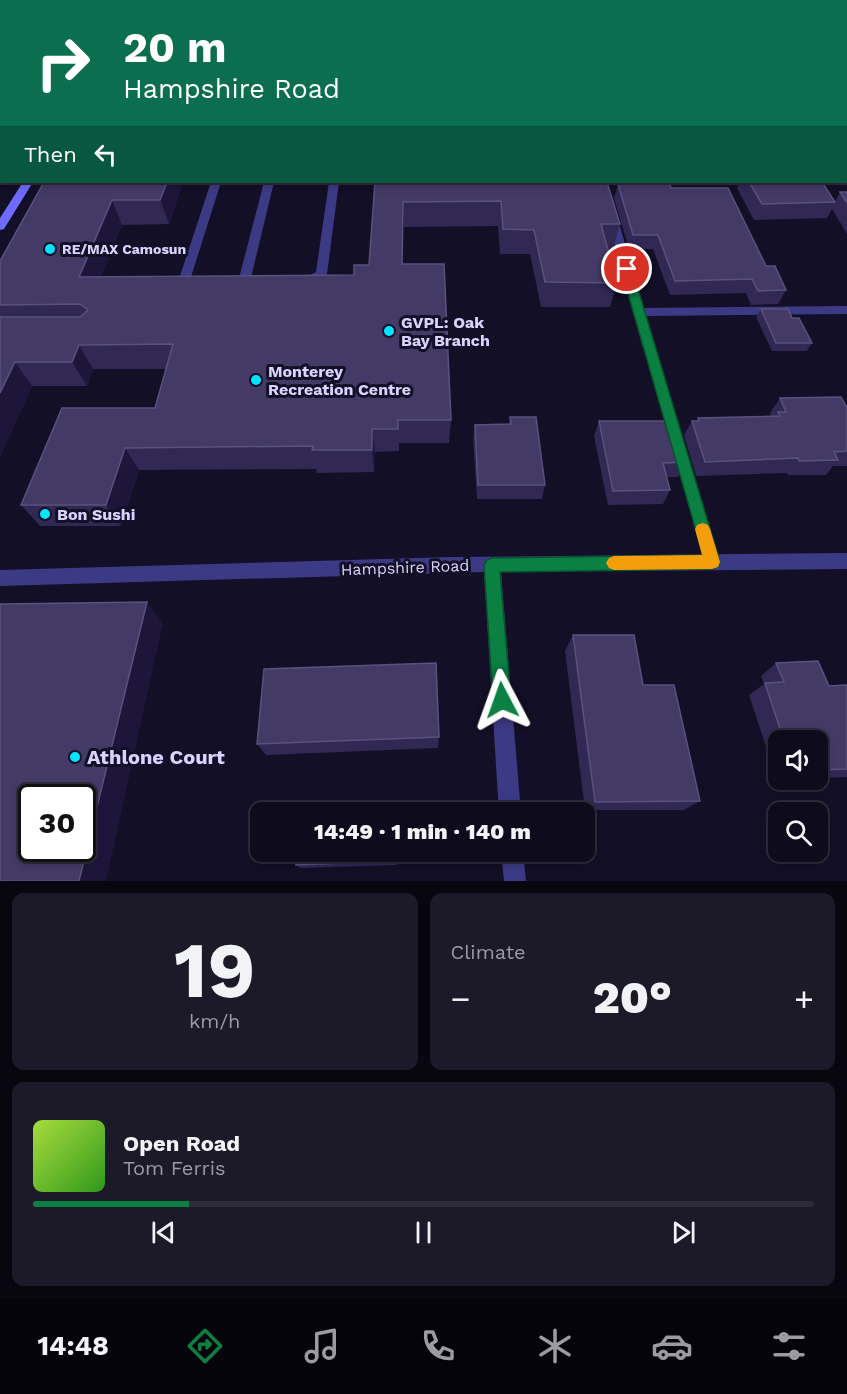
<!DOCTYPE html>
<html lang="en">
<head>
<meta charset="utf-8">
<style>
  :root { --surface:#0e0b1c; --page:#1c1929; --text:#f1f3f6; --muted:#9b9ba3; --line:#2e2b3b; --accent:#0b8043 }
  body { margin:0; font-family:"Work Sans",sans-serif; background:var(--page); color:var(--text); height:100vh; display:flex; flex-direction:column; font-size:22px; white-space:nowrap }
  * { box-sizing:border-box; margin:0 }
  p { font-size:20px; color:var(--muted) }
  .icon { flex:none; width:33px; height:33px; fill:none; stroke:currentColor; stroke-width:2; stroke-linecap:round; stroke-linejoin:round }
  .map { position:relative; height:881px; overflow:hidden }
  .panel { display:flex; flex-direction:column; gap:12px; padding:12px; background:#08060f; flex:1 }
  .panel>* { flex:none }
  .guide { position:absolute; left:0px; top:0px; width:848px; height:183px; box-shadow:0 3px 9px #0003,0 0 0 2px var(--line); background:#0b6e4f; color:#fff; overflow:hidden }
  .buttons { position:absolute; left:768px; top:730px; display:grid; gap:12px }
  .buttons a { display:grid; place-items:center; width:60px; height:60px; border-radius:12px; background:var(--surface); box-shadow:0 3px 9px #0003,0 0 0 2px var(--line); font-size:30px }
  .speed { position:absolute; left:18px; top:784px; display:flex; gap:12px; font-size:30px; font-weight:700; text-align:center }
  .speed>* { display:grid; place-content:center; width:78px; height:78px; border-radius:50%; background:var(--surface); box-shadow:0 3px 9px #0003,0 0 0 2px var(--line); line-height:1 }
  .speed .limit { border:3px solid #111; border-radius:9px; background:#fff; color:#111 }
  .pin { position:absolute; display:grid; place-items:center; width:51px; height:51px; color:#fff; margin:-26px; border:3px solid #fff; border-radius:50%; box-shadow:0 2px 6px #0007 }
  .me { position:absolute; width:66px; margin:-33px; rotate:356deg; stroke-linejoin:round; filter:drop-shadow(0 0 4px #0008) }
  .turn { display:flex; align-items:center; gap:21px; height:126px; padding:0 24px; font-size:27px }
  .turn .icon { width:78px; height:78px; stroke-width:2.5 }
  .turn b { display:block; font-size:42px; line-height:51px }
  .then { display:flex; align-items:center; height:57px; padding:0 24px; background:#0003; gap:12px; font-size:22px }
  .big { font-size:45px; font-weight:800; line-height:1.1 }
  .panel .widget { flex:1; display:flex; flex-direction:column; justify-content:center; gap:9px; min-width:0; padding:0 21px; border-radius:12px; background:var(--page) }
  .panel .dial { align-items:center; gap:0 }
  .dial b { font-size:78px; line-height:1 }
  .song { display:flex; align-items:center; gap:18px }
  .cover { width:72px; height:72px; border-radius:9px; background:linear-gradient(135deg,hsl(80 70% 55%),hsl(110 70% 35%)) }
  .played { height:6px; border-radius:3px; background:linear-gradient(90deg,var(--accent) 20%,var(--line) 20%) }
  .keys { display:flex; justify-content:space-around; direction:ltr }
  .heat { display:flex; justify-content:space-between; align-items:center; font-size:33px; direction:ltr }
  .panel .tiles { flex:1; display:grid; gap:12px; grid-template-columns:1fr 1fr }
  .widget:last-child { grid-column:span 2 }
  .trip { position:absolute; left:250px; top:802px; width:345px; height:60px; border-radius:12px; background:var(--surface); box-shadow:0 3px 9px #0003,0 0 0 2px var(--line); font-weight:800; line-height:60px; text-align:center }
  .dock { display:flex; height:96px; justify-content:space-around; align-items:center; background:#06040b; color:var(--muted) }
  .dock .icon { width:42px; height:42px }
  .dock .current { color:var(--accent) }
  .dock b { font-size:27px; color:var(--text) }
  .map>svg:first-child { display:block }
</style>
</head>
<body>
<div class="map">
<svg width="847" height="881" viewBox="0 0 847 881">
  <rect width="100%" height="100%" fill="#130f26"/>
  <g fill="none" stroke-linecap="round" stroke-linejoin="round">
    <!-- lane -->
    <path fill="#3d3a85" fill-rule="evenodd" d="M211,182H221L191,277L205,286L199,290L179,279Z
      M264,182H274L249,286L243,290L237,286Z
      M329,182H339L327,274L305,287L301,286V280L316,272Z
      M847,306V314L646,316L720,562L717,567L712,569L707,567L633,312L639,308Z"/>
    <!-- street -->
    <path fill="#3d3a85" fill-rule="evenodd" d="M846,85L847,86V92H846Z
      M0,155H2V161H0Z
      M597,182H607L645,312L644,315H634L633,312Z
      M847,553V569L501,572L521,813H499L484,572L0,586V570L452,557Z
      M501,852H523L526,881H504Z"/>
    <!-- secondary -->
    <path fill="#6f6bff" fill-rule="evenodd" d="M140,0H148L139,2Z
      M846,149H847V155H846Z
      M23,182H33L4,229L0,230V218Z"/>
  </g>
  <!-- wall -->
  <path fill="#312854" d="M645,0H754L755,2H646Z
    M815,0H847V35L846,34V2H816Z
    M44,182H183L169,224L122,225L101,277L354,275L369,265L375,182H607L620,224L613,249H608L617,283L610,307H541L530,254H500L498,226L404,227L403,264L451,420L449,443H399V451L375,452L374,472L317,473L316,469L139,470L121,526H40L21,505L155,408L166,369H93L87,386H32L0,457V261Z
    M624,182H669L671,188L766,266L786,290L778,304L751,305L746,293L670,295L653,249H629L614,198L618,184H624Z
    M740,182H822L835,202L840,192H847V234L832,209L827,218L754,220L737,188Z
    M761,309L792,318L812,343L807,351H772L756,317Z
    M780,398L847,406V466H833L826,475H788L787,473L696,476L684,435L692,421H697L698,418L771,416L770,413Z
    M510,417L545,485L542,499H477L473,439L475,425L509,424Z
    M599,421L686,462L678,477H667L670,490L663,504L608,505L594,436Z
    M573,635L643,685L700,801L684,810H585L565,651Z
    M776,663L829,686L847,685V777L818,778V741H778V780H781H777L749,695L764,684L761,676Z
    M439,737L438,748L266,755L257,744Z
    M297,852H397V865L301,868L296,865Z"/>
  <!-- shaded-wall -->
  <path fill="#1d163a" d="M80,0H101L99,2H79Z
    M2,102V131H1L0,128V103Z
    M167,182H183L169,224L160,200Z
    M112,200L122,225L91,302L79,277Z
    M403,202L404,227L403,289L402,264Z
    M79,345L93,369L87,386L72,362Z
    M15,362L32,386L0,457V393Z
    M372,429L375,452L374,472L372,450Z
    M125,448L139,470L121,526L106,505Z
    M147,602L163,623L106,881H79Z"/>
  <!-- building -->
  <path fill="#433a66" stroke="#5a527e" stroke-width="1.5" fill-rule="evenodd" d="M0,0H80L79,2H2V102L0,103Z
    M181,0H515V2H180Z
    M659,0H754L755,2H660Z
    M833,0H847V15L846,14V2H834Z
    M44,182H167L160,200H112L79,277L354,275V265H369L375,182H607L620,224H601L617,283L545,282L534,230L503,229L501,201L403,202L402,264H444L451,420H398V429H372V450H312L313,446L125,448L106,505H21L62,408H155L173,344L79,345L72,362H15L0,393V317H80L88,310L80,304L0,305V261Z
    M625,182H669L671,188H728L766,266H775L786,290L758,291L752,279L675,281L658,235H633L618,184H626Z
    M749,182H822L835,202L762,204Z
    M840,192H847V203Z
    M761,309H788L792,318H799L812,343H776Z
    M841,397L846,406H847V451L834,452L838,460L799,461L798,458L705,462L692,421H699L698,418L780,416L778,412H786L780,398Z
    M510,417H536L545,485H478L475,425L511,424Z
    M599,421H673L686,462L663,463L670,490L613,491Z
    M147,602L79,881H0V604ZM32,798H82V849H32Z
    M573,635H634L643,685H674L700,801L595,802Z
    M818,661L829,686L847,685V769L818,770V741H784L765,683L784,682L776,663Z
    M436,663L439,737L257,744L264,669Z
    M395,803V813H299L300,807Z
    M297,852H395V861L296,865Z"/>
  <!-- route -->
  <path fill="#0b8043" stroke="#07532c" stroke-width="1.5" d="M627,265L632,269L720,562L718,567L712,569L500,572L511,700L508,706L502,709L496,706L493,700L484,565L487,560L492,558L703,555L621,269Z"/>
  <!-- slow -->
  <path fill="#f59e0b" d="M703,523L708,525L710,529L720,562L718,567L712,569L614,570L609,568L606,563L609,558L614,556L702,555L695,529L697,525Z"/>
  <!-- markers -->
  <g fill="#00e5ff" stroke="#130f26" stroke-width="2">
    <circle cx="50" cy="249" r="6"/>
    <circle cx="389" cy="331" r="6"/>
    <circle cx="256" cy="380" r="6"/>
    <circle cx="45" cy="514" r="6"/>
    <circle cx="75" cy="757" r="6"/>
  </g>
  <g text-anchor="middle" stroke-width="6" stroke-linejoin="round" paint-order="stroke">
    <!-- far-poi labels -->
    <g font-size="14" font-weight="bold" fill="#d9d4ff" stroke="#130f26" text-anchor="start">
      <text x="62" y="254">RE/MAX Camosun</text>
    </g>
    <!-- poi labels -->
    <g font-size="16" font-weight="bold" fill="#d9d4ff" stroke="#130f26" text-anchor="start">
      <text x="401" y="328">GVPL: Oak<tspan x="401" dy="18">Bay Branch</tspan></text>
      <text x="268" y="377">Monterey<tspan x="268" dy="18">Recreation Centre</tspan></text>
      <text x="57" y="520">Bon Sushi</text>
    </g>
    <!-- street labels -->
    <g font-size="16" fill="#d9d4ff" stroke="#130f26">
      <text transform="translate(405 567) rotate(-2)" y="6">Hampshire Road</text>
    </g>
    <!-- near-poi labels -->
    <g font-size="20" font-weight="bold" fill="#d9d4ff" stroke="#130f26" text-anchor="start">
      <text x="87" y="764">Athlone Court</text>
    </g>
  </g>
</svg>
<div class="buttons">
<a><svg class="icon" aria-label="sound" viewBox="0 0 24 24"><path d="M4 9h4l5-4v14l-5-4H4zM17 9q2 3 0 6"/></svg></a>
<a><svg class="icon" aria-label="search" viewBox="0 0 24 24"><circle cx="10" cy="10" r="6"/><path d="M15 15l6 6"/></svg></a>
</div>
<div class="speed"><div class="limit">30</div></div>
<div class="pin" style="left:627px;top:269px;background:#d93025"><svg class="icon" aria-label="arrive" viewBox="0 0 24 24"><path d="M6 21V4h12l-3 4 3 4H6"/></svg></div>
<svg class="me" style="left:502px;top:700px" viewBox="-20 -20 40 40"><path d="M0-17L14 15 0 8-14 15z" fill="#0b8043" stroke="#fff" stroke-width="4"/></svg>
<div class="trip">14:49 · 1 min · 140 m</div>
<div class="guide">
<div class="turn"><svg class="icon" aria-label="right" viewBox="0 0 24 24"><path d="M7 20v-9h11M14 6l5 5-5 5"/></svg><div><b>20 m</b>Hampshire Road</div></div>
<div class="then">Then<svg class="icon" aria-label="left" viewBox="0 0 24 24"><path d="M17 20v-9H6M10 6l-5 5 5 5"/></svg></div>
</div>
</div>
<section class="panel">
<div class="tiles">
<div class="widget dial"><b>19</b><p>km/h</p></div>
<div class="widget"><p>Climate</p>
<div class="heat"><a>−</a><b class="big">20°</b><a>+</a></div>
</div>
<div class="widget">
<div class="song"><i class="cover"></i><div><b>Open Road</b><p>Tom Ferris</p></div></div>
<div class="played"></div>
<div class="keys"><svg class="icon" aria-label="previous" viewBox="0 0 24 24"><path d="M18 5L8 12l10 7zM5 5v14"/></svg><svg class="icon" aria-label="pause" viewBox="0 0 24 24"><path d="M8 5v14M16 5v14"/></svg><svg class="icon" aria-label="next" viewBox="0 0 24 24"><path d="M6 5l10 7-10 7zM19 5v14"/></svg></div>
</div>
</div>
</section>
<nav class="dock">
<b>14:48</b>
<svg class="icon current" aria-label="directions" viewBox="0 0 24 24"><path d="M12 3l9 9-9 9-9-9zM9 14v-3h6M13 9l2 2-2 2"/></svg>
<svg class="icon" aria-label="music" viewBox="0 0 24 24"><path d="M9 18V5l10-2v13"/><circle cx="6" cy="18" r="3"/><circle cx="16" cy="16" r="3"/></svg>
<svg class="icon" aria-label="phone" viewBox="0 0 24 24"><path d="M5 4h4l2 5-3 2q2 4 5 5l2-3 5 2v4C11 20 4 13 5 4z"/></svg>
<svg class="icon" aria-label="climate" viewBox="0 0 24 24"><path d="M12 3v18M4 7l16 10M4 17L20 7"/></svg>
<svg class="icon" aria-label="car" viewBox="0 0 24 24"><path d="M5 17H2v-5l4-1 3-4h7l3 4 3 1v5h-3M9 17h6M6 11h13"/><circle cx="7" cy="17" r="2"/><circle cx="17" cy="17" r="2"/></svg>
<svg class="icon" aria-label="filters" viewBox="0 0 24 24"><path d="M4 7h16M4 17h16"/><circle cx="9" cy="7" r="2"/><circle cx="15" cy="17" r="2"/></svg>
</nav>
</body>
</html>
